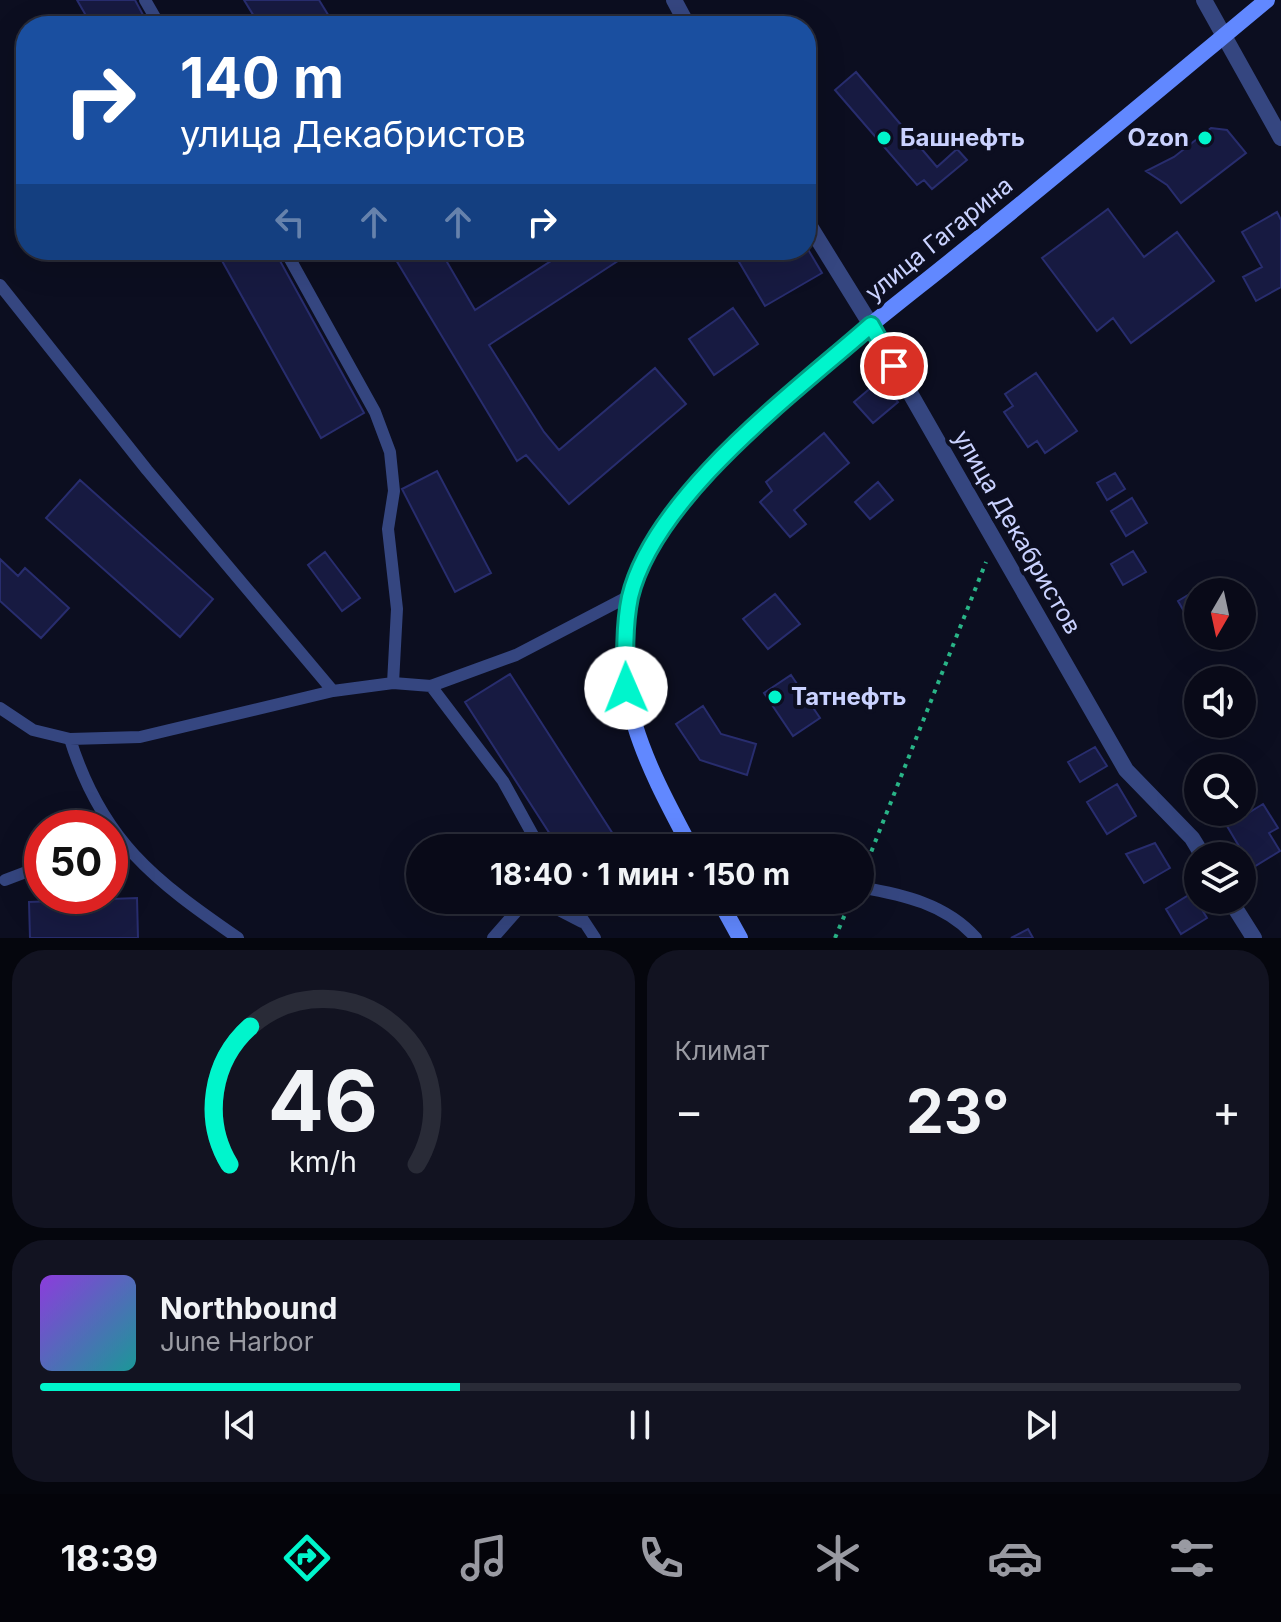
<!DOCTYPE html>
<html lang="ru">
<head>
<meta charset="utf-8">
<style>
  :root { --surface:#090a18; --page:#121321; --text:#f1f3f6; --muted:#999aa2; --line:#292b37; --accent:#00f5cc }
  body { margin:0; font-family:Inter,sans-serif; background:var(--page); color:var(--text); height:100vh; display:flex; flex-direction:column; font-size:30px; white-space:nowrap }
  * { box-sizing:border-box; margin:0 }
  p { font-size:26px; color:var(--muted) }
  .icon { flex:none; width:44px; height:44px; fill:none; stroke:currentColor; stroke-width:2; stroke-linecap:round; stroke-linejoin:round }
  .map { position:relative; height:938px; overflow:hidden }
  .sheet { display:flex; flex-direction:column; gap:12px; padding:12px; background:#05060d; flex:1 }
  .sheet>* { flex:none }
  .guide { position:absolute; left:16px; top:16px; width:800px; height:244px; border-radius:32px; box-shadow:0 8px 32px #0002,0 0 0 2px var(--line); background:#1a4fa0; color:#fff; overflow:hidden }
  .needle { width:52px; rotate:189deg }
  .tools { position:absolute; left:1184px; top:578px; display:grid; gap:16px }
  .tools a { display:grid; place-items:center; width:72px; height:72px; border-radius:50%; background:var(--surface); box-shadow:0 8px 32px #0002,0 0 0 2px var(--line); font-size:40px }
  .speed { position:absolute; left:24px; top:810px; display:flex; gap:16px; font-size:40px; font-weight:700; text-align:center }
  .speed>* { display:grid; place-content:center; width:104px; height:104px; border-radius:50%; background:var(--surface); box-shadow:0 8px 32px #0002,0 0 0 2px var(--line); line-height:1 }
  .speed .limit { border:12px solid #d22; background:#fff; color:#111 }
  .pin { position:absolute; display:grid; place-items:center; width:68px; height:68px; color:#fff; margin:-34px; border:4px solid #fff; border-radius:50%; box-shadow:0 2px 8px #0007 }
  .me { position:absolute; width:88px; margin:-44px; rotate:359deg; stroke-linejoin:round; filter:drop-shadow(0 0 6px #0008) }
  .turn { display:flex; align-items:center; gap:28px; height:168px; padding:0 32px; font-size:36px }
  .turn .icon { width:104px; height:104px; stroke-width:2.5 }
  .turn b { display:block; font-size:56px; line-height:68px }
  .lanes { display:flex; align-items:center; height:76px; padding:0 32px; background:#0003; justify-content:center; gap:40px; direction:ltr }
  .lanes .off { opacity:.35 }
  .big { font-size:60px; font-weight:700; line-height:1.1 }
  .sheet .card { flex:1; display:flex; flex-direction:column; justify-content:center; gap:12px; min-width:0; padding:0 28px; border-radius:32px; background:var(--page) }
  .sheet .dial { align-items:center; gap:0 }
  .dial svg { height:208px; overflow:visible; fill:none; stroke:var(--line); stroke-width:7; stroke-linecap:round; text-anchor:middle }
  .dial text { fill:var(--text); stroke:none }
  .song { display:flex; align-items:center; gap:24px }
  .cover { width:96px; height:96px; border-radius:12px; background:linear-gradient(135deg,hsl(270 70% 55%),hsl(180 70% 35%)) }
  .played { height:8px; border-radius:4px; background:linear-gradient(90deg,var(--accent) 35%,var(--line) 35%) }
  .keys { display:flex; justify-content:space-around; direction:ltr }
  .heat { display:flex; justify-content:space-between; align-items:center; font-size:44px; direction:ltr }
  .sheet .tiles { flex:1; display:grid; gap:12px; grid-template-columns:1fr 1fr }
  .card:last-child { grid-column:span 2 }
  .trip { position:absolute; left:406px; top:834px; width:468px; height:80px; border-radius:40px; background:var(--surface); box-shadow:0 8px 32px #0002,0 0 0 2px var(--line); font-weight:700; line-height:80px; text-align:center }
  .tab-bar { display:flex; height:128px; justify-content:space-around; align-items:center; background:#04040a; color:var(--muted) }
  .tab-bar .icon { width:56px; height:56px }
  .tab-bar .active { color:var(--accent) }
  .tab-bar b { font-size:36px; color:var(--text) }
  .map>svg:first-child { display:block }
</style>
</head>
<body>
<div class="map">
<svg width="1281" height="938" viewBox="0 0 1281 938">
  <rect width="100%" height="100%" fill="#0c0e20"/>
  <!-- building -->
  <path fill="#171a41" stroke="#282d6e" stroke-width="2" d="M77,0H135L149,26H92Z
    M244,0H319L335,26H260Z
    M856,72L937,167L957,149L967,160L932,189L924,180L917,185L835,90Z
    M1211,128L1227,130L1246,153L1181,203L1167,185L1146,171L1174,157Z
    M1108,209L1144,257L1177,232L1214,281L1131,343L1113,318L1097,331L1042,258Z
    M1277,212L1281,220V287L1256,301L1243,277L1262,267L1242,232Z
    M806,246L822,273L765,306L732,250H806Z
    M216,250H274L364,413L321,438Z
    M390,250H440L475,310L568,250H629L622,254L624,257L489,345L544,432L559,450L655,368L686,404L569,504L526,455L517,461Z
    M733,308L758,344L714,375L689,339Z
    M1036,373L1077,431L1045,453L1037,441L1028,447L1004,412L1013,406L1005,394Z
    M880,380L898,402L873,423L854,402Z
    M824,433L849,463L794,510L806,524L790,537L760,502L772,491L766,482Z
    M437,471L491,573L455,592L402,489Z
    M1115,473L1125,489L1107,500L1097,483Z
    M80,480L213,599L180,637L46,518Z
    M878,482L893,500L870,519L855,502Z
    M1132,498L1147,523L1126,536L1111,511Z
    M1133,551L1146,572L1123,585L1111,564Z
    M325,552L360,598L342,611L308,565Z
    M0,559L18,576L25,568L69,608L41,638L0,601Z
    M1198,589V621L1192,625L1178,601Z
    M775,594L800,624L768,649L743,619Z
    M510,674L622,848H559L465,702Z
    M791,675L820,718L793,736L764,693Z
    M703,706L721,734L756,744L747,775L700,760L676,724Z
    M1095,747L1107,766L1080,782L1068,762Z
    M1117,784L1136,816L1107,834L1087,802Z
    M1263,804L1278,828L1269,833L1280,851L1252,868L1227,826Z
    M1155,843L1170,868L1144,883L1126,854Z
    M1192,893L1207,918L1181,934L1166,909Z
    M137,898L138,938H30L29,902Z
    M1028,929L1033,938H1011Z"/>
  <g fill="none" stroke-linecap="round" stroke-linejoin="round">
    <!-- path -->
    <path stroke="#29b487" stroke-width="4" stroke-dasharray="4 6" stroke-linecap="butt" d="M864,870L986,562
      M835,938L851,900"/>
    <!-- service -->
    <path stroke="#354680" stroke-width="12" d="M145,0L160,26
      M285,250L375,412L390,452L394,491L388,529L397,609L393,683
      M0,285L147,470L333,691
      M431,686L503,781L540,848
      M0,708L33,730L70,739L140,737L333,691L393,683L431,686L516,655L631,595
      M70,739C102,841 154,880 238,938
      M5,880L42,866
      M860,887C904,895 946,904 976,938
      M570,900L595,938
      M493,938L522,905L547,904L582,922"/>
    <!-- minor -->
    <path stroke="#354680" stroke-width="16" d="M674,0L688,26
      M1204,0L1281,138
      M806,220L871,325L1126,770L1192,838L1203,856
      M1230,900L1254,938"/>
    <!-- secondary -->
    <path stroke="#6188ff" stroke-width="16" d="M691,848C648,767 606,691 631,596C660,479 869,328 963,251C1065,169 1166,84 1267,0
      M719,900L740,938"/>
  </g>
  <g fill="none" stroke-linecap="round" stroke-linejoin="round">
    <!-- route casing -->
    <g stroke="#009f85" stroke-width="20">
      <path id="route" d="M626,688C625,658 624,626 630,597C654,496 795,392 871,325L894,366"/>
    </g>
    <!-- route -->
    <use href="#route" stroke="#00f5cc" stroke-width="14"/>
  </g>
  <!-- markers -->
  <g fill="#00f5cc" stroke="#0c0e20" stroke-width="3">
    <circle cx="884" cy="138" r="8"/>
    <circle cx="1205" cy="138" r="8"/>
    <circle cx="775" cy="697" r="8"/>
  </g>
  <g text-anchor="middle" stroke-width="8" stroke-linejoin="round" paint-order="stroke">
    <!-- poi labels -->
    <g font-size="24" font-weight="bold" fill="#cad2ff" stroke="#0c0e20" text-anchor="start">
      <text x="900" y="146">Башнефть</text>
      <text x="1189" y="146" text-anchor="end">Ozon</text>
      <text x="791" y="705">Татнефть</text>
    </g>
    <!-- street labels -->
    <g font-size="24" fill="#cad2ff" stroke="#0c0e20">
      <text transform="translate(939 239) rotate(-39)" y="8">улица Гагарина</text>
      <text transform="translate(1017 532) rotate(60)" y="8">улица Декабристов</text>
    </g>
  </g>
</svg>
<div class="tools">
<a><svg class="needle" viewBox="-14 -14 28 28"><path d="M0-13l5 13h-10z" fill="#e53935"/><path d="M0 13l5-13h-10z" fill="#999aa2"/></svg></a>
<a><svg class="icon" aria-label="sound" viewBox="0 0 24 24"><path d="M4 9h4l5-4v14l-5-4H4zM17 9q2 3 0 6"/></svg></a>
<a><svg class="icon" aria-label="search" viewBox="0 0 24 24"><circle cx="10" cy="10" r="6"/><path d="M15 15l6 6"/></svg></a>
<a><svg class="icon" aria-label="layers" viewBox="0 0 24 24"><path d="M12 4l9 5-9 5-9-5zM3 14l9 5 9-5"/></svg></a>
</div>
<div class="speed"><div class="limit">50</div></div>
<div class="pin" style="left:894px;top:366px;background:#d93025"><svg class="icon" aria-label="arrive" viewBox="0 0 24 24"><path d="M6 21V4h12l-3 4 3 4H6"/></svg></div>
<svg class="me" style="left:626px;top:688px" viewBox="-20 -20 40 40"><circle r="19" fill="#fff"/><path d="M0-13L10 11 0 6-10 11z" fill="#00f5cc"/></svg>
<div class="trip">18:40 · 1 мин · 150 m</div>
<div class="guide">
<div class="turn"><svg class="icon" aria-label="right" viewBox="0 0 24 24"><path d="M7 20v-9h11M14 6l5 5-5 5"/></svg><div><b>140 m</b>улица Декабристов</div></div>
<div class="lanes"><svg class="icon off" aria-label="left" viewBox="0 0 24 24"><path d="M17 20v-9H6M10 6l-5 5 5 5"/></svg><svg class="icon off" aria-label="ahead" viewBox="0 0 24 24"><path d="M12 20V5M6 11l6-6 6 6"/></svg><svg class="icon off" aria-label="ahead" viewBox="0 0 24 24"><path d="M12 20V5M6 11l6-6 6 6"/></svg><svg class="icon" aria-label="right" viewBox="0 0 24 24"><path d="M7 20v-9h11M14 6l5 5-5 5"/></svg></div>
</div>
</div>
<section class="sheet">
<div class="tiles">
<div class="card dial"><svg viewBox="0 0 100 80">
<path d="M14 69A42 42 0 1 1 86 69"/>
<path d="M14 69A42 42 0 0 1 22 16" stroke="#00f5cc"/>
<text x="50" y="56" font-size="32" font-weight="700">46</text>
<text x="50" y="72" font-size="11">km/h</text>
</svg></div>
<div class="card"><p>Климат</p>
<div class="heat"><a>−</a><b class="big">23°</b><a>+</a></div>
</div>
<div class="card">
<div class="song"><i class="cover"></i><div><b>Northbound</b><p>June Harbor</p></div></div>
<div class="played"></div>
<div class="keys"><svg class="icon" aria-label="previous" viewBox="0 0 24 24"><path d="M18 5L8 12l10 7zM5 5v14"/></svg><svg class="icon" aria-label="pause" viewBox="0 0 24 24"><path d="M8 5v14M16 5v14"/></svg><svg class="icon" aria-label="next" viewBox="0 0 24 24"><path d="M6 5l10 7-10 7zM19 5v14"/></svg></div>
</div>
</div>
</section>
<nav class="tab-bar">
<b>18:39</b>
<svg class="icon active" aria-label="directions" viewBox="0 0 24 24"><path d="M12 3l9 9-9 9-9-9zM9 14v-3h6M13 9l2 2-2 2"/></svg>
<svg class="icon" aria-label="music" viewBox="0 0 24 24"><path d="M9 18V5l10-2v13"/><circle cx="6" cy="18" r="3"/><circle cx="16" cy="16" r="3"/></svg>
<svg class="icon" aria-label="phone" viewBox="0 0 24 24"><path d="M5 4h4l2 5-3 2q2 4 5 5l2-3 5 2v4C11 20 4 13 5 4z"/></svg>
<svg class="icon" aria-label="climate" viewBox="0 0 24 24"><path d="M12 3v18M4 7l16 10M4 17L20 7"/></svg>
<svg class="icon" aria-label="car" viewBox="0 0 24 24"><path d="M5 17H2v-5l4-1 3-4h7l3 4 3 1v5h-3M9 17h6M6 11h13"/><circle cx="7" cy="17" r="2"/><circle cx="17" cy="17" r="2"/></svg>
<svg class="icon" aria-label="filters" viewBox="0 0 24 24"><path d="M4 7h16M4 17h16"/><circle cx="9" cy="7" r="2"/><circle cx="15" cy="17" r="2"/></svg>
</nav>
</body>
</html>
